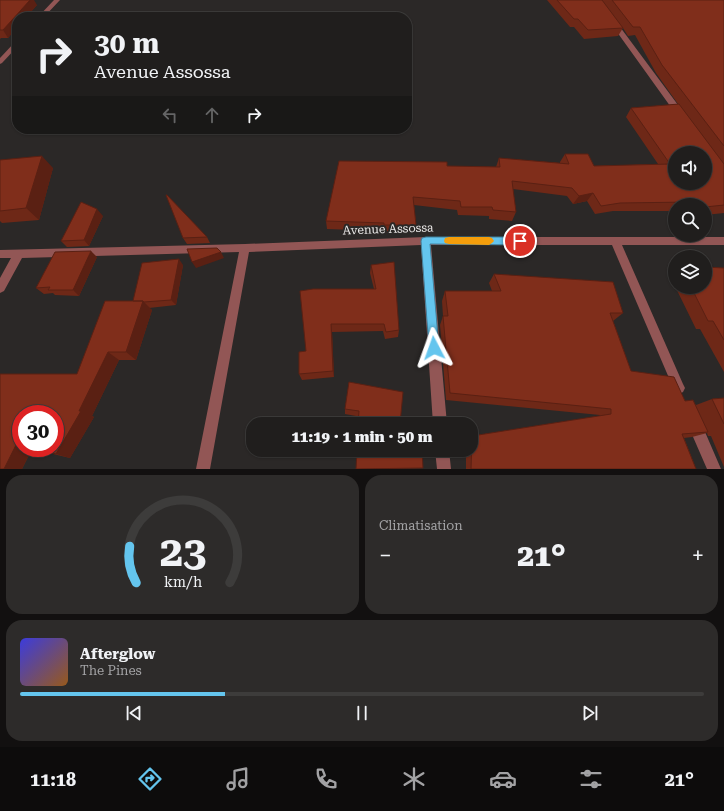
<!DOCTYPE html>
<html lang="fr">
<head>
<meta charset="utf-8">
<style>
  :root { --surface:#201e1d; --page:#2d2b2a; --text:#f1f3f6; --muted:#a2a2a4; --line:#3d3c3b; --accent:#64c5ee }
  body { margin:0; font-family:"Roboto Serif",serif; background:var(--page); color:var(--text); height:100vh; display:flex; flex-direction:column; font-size:15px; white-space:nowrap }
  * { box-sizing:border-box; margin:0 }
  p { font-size:13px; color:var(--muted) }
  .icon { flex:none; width:22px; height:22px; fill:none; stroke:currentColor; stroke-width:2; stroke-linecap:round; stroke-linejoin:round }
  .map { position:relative; height:469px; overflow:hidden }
  .drawer { display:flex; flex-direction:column; gap:6px; padding:6px; background:#121010; flex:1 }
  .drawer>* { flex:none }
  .hud { position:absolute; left:12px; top:12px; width:400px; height:122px; border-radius:16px; box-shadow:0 1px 3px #0004,0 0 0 1px var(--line); background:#201e1d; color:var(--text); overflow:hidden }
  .controls { position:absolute; left:668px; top:146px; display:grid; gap:8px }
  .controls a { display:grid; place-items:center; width:44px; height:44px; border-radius:50%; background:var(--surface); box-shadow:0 1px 3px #0004,0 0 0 1px var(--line); font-size:20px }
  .speed { position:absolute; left:12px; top:405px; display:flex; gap:8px; font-size:20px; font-weight:700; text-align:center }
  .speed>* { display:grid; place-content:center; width:52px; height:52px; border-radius:50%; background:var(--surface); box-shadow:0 1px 3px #0004,0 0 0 1px var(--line); line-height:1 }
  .speed .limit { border:6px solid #d22; background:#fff; color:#111 }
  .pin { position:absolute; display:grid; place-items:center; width:34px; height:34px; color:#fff; margin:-17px; border:2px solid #fff; border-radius:50%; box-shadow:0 1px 4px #0007 }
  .me { position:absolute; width:44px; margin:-22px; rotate:356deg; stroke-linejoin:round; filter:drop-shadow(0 0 3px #0008) }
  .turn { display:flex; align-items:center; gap:14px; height:84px; padding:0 16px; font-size:18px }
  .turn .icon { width:52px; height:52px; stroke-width:2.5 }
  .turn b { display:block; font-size:28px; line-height:34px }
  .lanes { display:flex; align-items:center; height:38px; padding:0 16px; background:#0003; justify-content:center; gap:20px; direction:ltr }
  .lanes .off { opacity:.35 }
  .big { font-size:30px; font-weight:800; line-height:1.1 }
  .drawer .widget { flex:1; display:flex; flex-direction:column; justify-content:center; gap:6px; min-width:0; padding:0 14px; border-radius:16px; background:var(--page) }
  .drawer .dial { align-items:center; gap:0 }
  .dial svg { height:104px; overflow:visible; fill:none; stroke:var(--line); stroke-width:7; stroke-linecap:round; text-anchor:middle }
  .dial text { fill:var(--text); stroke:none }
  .song { display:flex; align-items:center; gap:12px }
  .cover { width:48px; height:48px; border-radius:6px; background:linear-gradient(135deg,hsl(240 70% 55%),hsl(30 70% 35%)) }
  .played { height:4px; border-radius:2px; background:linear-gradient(90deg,var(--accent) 30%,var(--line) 30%) }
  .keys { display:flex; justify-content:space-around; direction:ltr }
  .heat { display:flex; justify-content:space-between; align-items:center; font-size:22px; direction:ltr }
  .drawer .tiles { flex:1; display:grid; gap:6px; grid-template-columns:1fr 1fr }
  .widget:last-child { grid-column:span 2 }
  .trip { position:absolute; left:246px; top:417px; width:232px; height:40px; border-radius:16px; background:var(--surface); box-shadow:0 1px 3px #0004,0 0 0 1px var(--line); font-weight:800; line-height:40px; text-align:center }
  .menu { display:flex; height:64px; justify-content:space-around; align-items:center; background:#0d0c0c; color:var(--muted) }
  .menu .icon { width:28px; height:28px }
  .menu .current { color:var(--accent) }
  .menu b { font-size:18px; color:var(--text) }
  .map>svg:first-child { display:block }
</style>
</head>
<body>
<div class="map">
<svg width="724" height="469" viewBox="0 0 724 469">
  <rect width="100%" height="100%" fill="#2b2827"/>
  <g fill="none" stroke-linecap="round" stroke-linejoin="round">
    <!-- minor -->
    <path fill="#925655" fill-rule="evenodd" d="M54,0H60L44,17H38Z
      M594,0H600L684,113V117H678Z
      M17,41V47L2,63L0,64V58L15,42Z
      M426,237H724V245H622L683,384L685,388L683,392L679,394L675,392L612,245H431L447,424H433L421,245L249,252L210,469H196L239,252L22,258L4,291L0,293V278L11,258H0V250L245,244Z
      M694,416L699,418L721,469H707L687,423L689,418Z
      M435,450H449L451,469H437Z"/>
  </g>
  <!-- wall -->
  <path fill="#6e2817" d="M0,0L37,5L8,38H1L0,39Z
    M547,0H724V213L705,215V205H675V211H613L595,214L587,201L573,204L567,196L513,189L516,212L512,221L489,219V216L458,215L457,210L414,205L416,225L415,233H384L383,231L327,229L326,221L447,166L496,167L499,158L560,163V162L565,154L594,166L658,164L626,117L631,108L678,104L656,73L635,35L628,36L623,28L618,36L584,39L574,27H570Z
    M0,160L53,168L39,220L2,223L0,221Z
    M103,216L89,246L67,247L61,241Z
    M207,237L210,243L187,244L183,238Z
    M97,257L79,296L55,295L53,293L44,294L36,288Z
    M183,265L176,305L149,308L152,310L136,360H119L92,416L94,417L70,458L32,449L22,469H0L77,374L133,301Z
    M371,265L399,330L398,337L385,339L383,331L332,332L334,377L302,380L299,374L306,351L313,289H374L370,273Z
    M724,268V372L700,329H696L669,274L675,269V287H705Z
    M494,274L623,313L613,321L631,371L685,401L696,405L712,399L724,398V467L711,436H708L707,433L692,437L684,438L696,469H466V450H471V436H472L600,416V415L446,400L440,325L443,316L442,301L445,291H492L489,283Z
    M349,382L400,424L345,414V409Z"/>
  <!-- shaded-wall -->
  <path fill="#5a2013" d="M30,0H34L37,5L26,17H17V27L8,38L3,30Z
    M42,156L53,168L39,220L26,208Z
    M593,193L587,201L573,204L579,196Z
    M97,209L103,216L89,246L84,240Z
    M91,251L97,257L79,296L73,290Z
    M221,252L224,258L196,268L192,262Z
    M179,259L183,265L176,305L171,300Z
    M143,301L152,310L136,360L126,352Z
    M331,324L332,332L334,377L333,371Z
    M108,352L119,360L92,416L94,417L70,458L56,454L79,411Z
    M16,445L21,446V448H29L32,449L22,469H4Z"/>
  <!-- building -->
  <path fill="#802e1b" stroke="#5a2013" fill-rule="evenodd" d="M0,0H30L3,30H0Z
    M557,0H602L623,28L588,30L578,19H574Z
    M612,0H724V146L662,65L640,27H633Z
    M679,104L724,164V205L705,207V205H691L689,202L620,203L601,206L593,193L579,196L572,188L512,181L516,212L493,210L492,207H461L460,201L413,197L416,225H384V223L326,221L339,161L447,162V166L500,167L499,158L569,164L565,154H588L594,166L670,164L631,108ZM675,153H705V183H675Z
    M42,156L26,208L0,211V160Z
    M166,195H167L207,237L183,238Z
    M81,202L97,209L84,240L61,241Z
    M217,248L221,252L192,262L187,249Z
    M91,251L73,290H48L50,287L36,288L55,252Z
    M179,259L171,300L144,302L143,301H133L142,263Z
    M394,262L399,330L386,332L384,324H331L333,371L299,374V352L306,351L300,291L313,289H376L371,265Z
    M705,267L724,268V340L713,321H708L691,287H705Z
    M494,274L613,282L623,313H610L631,371L674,377L685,401L693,400L708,432L682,434L696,469H471L472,436L611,414V409L450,393L443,316H448L445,291H501Z
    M105,301H143L126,352H108L79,411H81L56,454L29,448H55V414H21V446L16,445L4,469H0V374H77Z
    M349,382L403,392L400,424H358L359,411L345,409Z
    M724,398V424L712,399Z
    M357,450H422L423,468L356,469Z"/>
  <!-- route -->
  <path fill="#64c5ee" stroke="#41809b" d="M426,237H520L524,238L525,241L524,243L520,245L430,244L439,348L438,351L434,353L430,351L429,348L421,241L422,238Z"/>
  <!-- slow -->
  <path fill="#f59e0b" d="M449,237H489L492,238L494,241L492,243L489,245L449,244L445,243L444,241L445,238Z"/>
  <g text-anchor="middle" stroke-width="4" stroke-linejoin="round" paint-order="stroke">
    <!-- street labels -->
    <g font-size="12" fill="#e9e7e6" stroke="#2b2827">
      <text transform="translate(388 229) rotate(-2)" y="4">Avenue Assossa</text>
    </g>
  </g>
</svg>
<div class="controls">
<a><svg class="icon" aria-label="sound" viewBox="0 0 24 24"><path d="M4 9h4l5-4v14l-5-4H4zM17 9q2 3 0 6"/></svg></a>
<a><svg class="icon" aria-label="search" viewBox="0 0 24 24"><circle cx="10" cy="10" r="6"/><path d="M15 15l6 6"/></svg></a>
<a><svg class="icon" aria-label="layers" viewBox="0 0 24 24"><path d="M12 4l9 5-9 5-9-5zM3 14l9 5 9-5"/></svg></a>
</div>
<div class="speed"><div class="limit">30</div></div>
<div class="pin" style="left:520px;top:241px;background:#d93025"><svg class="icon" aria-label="arrive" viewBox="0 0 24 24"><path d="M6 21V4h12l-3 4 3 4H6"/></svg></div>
<svg class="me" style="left:434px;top:348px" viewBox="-20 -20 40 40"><path d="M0-17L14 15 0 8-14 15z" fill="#64c5ee" stroke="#fff" stroke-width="4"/></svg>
<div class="trip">11:19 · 1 min · 50 m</div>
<div class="hud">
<div class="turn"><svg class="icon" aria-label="right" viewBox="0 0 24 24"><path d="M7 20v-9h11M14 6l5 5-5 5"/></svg><div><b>30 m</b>Avenue Assossa</div></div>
<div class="lanes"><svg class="icon off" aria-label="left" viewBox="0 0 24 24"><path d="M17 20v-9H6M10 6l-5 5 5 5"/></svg><svg class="icon off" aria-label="ahead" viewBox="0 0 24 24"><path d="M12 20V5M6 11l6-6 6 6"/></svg><svg class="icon" aria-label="right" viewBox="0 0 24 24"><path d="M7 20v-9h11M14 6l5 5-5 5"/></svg></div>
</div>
</div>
<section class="drawer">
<div class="tiles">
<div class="widget dial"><svg viewBox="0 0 100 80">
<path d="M14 69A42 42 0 1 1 86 69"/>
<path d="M14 69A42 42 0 0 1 9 41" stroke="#64c5ee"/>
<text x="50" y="56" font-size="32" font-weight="700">23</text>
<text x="50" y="72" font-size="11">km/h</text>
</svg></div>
<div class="widget"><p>Climatisation</p>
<div class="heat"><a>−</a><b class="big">21°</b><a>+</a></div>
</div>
<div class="widget">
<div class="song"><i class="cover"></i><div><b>Afterglow</b><p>The Pines</p></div></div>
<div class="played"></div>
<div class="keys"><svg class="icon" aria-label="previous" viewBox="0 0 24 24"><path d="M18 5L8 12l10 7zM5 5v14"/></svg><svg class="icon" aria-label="pause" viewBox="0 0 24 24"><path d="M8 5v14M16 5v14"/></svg><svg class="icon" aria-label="next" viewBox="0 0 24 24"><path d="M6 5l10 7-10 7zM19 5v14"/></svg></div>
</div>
</div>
</section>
<nav class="menu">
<b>11:18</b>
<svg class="icon current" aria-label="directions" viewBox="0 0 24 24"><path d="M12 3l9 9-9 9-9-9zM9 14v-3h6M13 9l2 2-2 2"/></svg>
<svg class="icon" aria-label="music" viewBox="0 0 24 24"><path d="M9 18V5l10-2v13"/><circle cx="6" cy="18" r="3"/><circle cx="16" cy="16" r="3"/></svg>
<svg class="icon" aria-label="phone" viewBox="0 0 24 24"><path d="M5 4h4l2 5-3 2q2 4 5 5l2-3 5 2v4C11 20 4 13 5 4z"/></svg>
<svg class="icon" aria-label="climate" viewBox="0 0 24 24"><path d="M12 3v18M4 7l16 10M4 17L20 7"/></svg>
<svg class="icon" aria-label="car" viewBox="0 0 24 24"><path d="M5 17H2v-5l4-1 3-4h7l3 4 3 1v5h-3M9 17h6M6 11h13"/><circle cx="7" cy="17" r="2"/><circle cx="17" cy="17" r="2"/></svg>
<svg class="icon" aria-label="filters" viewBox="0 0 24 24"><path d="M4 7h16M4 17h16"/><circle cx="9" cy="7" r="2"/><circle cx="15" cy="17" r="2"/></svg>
<b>21°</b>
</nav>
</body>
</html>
